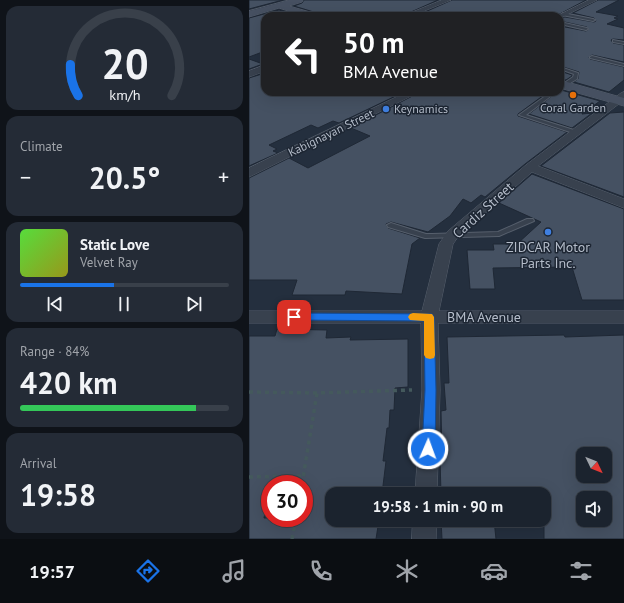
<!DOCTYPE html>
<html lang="en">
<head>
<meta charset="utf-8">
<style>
  :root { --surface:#1b232e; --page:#242b36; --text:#f1f3f6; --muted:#a0a4aa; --line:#39404a; --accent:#1a73e8 }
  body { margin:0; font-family:"PT Sans",sans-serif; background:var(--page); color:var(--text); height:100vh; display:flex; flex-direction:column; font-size:15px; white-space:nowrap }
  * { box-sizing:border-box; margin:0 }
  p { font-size:13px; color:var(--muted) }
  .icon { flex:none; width:22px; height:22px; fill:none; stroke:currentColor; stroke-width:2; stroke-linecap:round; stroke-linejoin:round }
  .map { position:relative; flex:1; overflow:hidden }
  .sheet { display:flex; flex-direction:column; gap:6px; padding:6px; background:#0f1319; width:249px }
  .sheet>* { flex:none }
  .guide { position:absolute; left:12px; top:12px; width:303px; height:84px; border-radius:12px; box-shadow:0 4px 16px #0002,0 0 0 1px var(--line); background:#202124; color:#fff; overflow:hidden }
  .needle { width:26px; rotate:133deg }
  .tools { position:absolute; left:327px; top:447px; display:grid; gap:8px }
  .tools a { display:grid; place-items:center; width:36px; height:36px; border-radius:8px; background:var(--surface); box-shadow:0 4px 16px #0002,0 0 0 1px var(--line); font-size:20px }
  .speed { position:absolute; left:12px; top:475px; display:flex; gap:8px; font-size:20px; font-weight:700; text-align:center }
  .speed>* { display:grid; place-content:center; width:52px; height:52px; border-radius:50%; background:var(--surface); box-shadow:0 4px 16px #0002,0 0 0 1px var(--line); line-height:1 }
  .speed .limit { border:6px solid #d22; background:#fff; color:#111 }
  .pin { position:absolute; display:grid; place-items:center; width:34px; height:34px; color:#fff; margin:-17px; border-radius:8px; box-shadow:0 2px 6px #0006 }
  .me { position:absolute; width:44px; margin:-22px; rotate:2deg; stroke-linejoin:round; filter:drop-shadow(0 0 3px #0008) }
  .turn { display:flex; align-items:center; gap:14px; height:84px; padding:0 16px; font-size:18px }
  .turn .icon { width:52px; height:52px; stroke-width:2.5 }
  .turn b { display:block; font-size:28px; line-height:34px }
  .big { font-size:30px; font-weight:700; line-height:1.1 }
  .sheet .card { flex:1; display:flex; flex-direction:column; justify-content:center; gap:6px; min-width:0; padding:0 14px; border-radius:12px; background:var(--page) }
  .sheet .dial { align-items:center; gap:0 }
  .dial svg { height:104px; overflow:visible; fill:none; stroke:var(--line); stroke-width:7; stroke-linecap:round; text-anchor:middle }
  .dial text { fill:var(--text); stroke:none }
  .song { display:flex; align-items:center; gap:12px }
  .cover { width:48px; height:48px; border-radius:6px; background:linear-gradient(135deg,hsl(110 70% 55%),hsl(60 70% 35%)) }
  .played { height:4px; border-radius:2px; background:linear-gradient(90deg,var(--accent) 45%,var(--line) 45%) }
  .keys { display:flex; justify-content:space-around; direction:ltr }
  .heat { display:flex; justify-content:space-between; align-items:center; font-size:22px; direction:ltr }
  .charge { height:6px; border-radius:3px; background:linear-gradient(90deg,#34c759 84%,var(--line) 0) }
  .trip { position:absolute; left:76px; top:487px; width:226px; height:40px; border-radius:12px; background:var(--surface); box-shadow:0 4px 16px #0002,0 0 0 1px var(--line); font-weight:700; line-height:40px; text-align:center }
  .tabs { display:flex; height:64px; justify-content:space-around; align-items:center; background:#0b0e12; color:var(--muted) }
  .tabs .icon { width:28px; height:28px }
  .tabs .active { color:var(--accent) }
  .tabs b { font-size:18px; color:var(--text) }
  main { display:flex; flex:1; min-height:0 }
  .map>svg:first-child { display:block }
</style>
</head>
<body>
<main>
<section class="sheet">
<div class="card dial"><svg viewBox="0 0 100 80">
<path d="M14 69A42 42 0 1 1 86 69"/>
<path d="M14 69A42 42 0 0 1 8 45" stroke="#1a73e8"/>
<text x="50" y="56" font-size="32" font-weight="700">20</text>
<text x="50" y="72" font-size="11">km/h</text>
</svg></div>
<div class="card"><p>Climate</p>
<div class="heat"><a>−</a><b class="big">20.5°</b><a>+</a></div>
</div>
<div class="card">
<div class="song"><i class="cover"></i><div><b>Static Love</b><p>Velvet Ray</p></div></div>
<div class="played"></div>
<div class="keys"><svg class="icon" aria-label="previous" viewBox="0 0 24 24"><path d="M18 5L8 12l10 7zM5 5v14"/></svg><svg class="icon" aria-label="pause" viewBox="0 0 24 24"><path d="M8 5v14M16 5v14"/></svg><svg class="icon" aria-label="next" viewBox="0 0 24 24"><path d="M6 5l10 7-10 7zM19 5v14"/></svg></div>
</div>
<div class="card"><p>Range · 84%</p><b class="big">420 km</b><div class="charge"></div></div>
<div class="card"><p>Arrival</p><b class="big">19:58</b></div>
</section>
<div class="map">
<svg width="375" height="539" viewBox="0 0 375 539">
  <rect width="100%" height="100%" fill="#242f3e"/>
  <!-- building -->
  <path fill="#455162" stroke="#1f2835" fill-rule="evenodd" d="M0,0H34L0,9Z
    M55,0H189L153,16H72L68,13L45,6L53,3Z
    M203,0H337L307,16H167Z
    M349,0H370L347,12L369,16L365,18L369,19L358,24L375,28V40L364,39L362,40L364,43L375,45V62L343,55L340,57L341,59L375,67V80L360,92L325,82L329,79L330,72L311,66V26L337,31L340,29L338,27L311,21V18L316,17L345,22L347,21L345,18L324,13Z
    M30,10L50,16H16V51L0,57V18Z
    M0,59L14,64L0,69Z
    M311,71L323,75V76L317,80L311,79Z
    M16,73V92H155L90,123L84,121L69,128L62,125L20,145L28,149L24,151L29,153L0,166V78Z
    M311,90H312L351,101L333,114L343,113L323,128L280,114L308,92H311Z
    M171,92H299L269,114V116L318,132L276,164L236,197L232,195L222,203L214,199L201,216L179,232L142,222L137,224L139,228L171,238L163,244L153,294L97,291L96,295H43L48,280H0V178L40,158L59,168L121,136L102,128Z
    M375,112V197L292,166L361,113Z
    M283,174L375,209V300H333L323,267L244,268L246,289H221L218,250H245L244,244H268L292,222L250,203Z
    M28,329L78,330L77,338L102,337L101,340L159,339V387L146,388L145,410H141L140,428H138L134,461H137L133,494H83V520H130L127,539H0V336H26ZM21,484H55V518H15Z
    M315,335L316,337L375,335V539H295V494H192L191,458V455L193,454L192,411L197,410L195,383H200L198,337ZM334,454H356V476H334ZM334,498H356V520H334Z
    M192,520H245L247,539H193Z"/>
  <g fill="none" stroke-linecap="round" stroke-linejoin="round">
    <!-- lane casing -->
    <g stroke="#565f6c" stroke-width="2">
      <path id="lane" d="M314,13L344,19L346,20L344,21L313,15Z
        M311,22L338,28L339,29L337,30L311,24Z
        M364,40L375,42V44L364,42Z
        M343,56L375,64V66L341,58V57Z
        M311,67L329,73L328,79L311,89V86L324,77L325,74L311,69Z
        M302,92H307L277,115L328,131V133H324L270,115Z
        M278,219H284L285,221L250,236L176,238L139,227L138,225L142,223L177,234H183L249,232Z"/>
    </g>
    <!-- street casing -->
    <g stroke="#565f6c" stroke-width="1">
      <path id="street" d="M193,0H202L163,16H154Z
        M340,0H348L313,17L308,16Z
        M16,65V71L0,77V71Z
        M158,92H170L0,177V168Z
        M375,92V100L289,166L375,199V208L283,172L209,237L204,244L190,311H375V323H189L191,390L188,494H166L173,390L172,323H0V311H173L190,244L199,231L277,165L372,93Z
        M164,520H188L187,539H163Z"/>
    </g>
    <!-- secondary casing -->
    <g stroke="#565f6c" stroke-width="1">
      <path id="secondary" d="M40,0H54L53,2L40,6L68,14L70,16H55L30,8L0,17V11Z
        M311,80L375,98V106L311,88Z"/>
    </g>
    <!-- path -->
    <path stroke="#44595c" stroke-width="3.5" stroke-dasharray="4 4" stroke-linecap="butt" d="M0,392L68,393L163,390
      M0,477L54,476
      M53,484L68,393
      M43,539L47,518"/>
    <!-- lane -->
    <use href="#lane" fill="#38414e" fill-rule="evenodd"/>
    <!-- street -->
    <use href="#street" fill="#38414e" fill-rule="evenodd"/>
    <!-- secondary -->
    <use href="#secondary" fill="#465061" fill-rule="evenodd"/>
  </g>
  <!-- route -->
  <path fill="#1a73e8" stroke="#114b97" d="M45,313L183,314L185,317L187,390L186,449L184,453L179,455L175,453L173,449L176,390L175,321L45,320L41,319L40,317L41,314Z"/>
  <!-- slow -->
  <path fill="#f59e0b" d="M164,313L183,314L185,317L186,355L185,358L181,359L177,358L175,355V321L161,320L159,317L161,314Z"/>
  <!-- markers -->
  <circle fill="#e8710a" stroke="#1d2633" stroke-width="1.5" cx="324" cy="95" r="4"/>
  <g fill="#3f7fe0" stroke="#1d2633" stroke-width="1.5">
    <circle cx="137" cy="109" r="4"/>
    <circle cx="299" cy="232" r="4"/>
  </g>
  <g text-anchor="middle" stroke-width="3" stroke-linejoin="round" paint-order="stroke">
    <!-- far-poi labels -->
    <g font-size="12" fill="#b4bcc9" stroke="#1d2633">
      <text x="324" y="112">Coral Garden</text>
      <text x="145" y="113" text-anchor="start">Keynamics</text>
    </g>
    <!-- far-street labels -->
    <g font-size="12" fill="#b4bcc9" stroke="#1d2633">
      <text transform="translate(82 133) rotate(-26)" y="4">Kabignayan Street</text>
    </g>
    <!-- street labels -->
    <g font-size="14" fill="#b4bcc9" stroke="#1d2633">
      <text transform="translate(234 210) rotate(-42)" y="5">Cardiz Street</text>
      <text x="235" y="322">BMA Avenue</text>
    </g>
    <!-- poi labels -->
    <g font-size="14" fill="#b4bcc9" stroke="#1d2633">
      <text x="299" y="252">ZIDCAR Motor<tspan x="299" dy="16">Parts Inc.</tspan></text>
    </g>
  </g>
</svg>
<div class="tools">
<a><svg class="needle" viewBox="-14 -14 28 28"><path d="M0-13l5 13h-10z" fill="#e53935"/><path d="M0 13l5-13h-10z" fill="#a0a4aa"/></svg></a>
<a><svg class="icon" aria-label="sound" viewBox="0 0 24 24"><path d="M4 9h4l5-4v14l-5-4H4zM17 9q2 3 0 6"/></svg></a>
</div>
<div class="speed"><div class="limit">30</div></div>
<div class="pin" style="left:45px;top:317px;background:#d93025"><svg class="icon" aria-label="arrive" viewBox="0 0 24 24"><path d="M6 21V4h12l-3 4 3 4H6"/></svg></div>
<svg class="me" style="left:179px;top:449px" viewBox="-20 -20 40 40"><circle r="17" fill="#1a73e8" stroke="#fff" stroke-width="3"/><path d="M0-11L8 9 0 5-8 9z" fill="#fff"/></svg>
<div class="trip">19:58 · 1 min · 90 m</div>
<div class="guide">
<div class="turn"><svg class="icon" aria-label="left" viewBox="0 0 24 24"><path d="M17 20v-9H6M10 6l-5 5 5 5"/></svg><div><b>50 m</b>BMA Avenue</div></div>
</div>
</div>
</main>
<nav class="tabs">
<b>19:57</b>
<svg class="icon active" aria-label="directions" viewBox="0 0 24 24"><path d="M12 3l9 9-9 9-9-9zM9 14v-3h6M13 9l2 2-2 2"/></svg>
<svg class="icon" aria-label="music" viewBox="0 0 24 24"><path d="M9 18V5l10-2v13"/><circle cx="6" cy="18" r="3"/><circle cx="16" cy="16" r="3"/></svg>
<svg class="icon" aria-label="phone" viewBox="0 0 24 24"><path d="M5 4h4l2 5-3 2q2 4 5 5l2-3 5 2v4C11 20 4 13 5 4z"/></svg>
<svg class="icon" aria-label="climate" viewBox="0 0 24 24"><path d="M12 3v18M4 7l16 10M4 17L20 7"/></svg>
<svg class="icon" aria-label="car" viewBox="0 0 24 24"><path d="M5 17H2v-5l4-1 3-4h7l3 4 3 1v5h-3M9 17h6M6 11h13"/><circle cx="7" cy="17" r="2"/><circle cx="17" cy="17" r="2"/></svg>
<svg class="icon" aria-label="filters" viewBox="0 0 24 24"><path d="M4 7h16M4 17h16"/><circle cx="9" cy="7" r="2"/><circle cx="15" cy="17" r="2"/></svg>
</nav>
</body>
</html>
